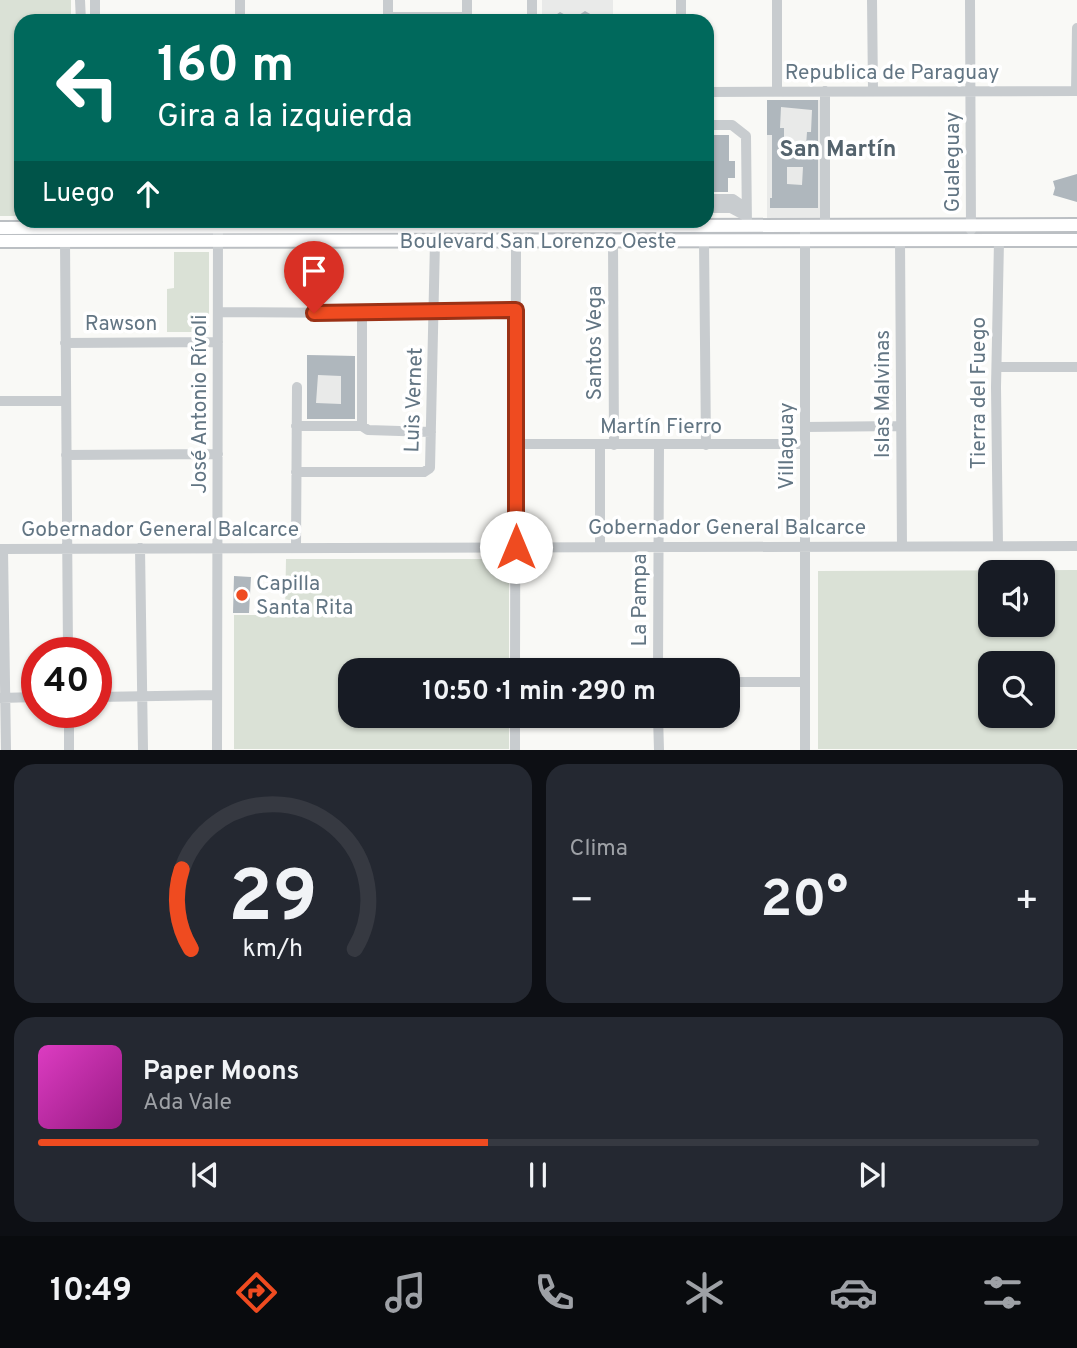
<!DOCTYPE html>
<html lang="es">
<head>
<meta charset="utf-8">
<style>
  :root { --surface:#171b24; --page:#242831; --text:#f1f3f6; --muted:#9ea1a6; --line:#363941; --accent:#ef4b20 }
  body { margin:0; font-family:Overpass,sans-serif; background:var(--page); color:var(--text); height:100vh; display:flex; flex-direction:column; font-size:26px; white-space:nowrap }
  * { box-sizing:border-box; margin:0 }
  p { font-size:23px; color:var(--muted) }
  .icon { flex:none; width:38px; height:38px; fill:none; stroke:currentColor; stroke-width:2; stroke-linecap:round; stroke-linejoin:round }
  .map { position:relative; height:750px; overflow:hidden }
  .drawer { display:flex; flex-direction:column; gap:14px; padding:14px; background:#0d0f14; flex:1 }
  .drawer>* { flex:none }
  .hud { position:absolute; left:14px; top:14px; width:700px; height:214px; border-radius:21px; box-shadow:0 2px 5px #0004; background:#00695c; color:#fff; overflow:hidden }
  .fabs { position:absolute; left:978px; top:560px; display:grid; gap:14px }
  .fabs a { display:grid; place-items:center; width:77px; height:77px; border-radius:14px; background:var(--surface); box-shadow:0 2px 5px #0004; font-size:35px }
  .speed { position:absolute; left:21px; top:637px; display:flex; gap:14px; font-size:35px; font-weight:700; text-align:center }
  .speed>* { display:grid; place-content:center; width:91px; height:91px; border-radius:50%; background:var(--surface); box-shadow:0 2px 5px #0004; line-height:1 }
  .speed .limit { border:10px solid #d22; background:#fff; color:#111 }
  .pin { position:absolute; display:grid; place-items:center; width:60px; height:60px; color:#fff; margin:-72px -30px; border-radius:50% 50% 50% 0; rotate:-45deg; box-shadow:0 0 7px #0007 }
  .pin .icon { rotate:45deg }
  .me { position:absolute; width:77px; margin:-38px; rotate:0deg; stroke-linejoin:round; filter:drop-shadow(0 0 5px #0008) }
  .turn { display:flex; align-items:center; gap:24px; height:147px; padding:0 28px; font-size:32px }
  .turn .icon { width:91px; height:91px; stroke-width:2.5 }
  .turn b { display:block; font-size:49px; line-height:60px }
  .then { display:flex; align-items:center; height:66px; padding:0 28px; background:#0003; gap:14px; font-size:26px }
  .big { font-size:52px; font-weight:700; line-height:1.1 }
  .drawer .card { flex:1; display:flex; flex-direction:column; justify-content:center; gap:10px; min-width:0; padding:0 24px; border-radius:21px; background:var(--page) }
  .drawer .dial { align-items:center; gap:0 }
  .dial svg { height:182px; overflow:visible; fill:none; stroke:var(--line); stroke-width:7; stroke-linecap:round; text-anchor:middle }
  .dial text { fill:var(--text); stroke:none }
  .song { display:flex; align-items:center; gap:21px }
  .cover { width:84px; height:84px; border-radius:10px; background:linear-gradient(135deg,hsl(310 70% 55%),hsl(310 70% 35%)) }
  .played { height:7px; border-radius:4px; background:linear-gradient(90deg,var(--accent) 45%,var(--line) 45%) }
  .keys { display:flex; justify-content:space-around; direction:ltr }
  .heat { display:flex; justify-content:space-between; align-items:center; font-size:38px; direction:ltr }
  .drawer .tiles { flex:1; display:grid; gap:14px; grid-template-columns:1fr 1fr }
  .card:last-child { grid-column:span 2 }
  .trip { position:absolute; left:338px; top:658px; width:402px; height:70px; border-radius:21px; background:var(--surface); box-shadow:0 2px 5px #0004; font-weight:700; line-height:70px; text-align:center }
  .menu { display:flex; height:112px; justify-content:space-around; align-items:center; background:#090b0e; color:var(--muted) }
  .menu .icon { width:49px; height:49px }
  .menu .on { color:var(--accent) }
  .menu b { font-size:32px; color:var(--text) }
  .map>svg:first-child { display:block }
</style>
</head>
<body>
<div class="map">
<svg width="1077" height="750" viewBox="0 0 1077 750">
  <rect width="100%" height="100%" fill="#f9f9f6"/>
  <!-- built -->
  <path fill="#e9eae9" d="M542,0H613V21H542Z
    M767,100H821L824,218H767Z
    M307,355L355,356V419H307Z"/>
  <!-- green -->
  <path fill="#dae1d6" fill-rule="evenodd" d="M0,0H71V21H21V216H0Z
    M174,252H209V327L203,332H167V289L174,288Z
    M286,559H509V670H350V716H509V749H234V615H285Z
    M1077,570V749H818V571ZM1043,572V625H990V572ZM1043,663V716H990V663Z"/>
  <!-- building -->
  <path fill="#afb7bd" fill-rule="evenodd" d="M585,11L592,15V21H547L560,12L573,19Z
    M767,100H818V208H770V198H772V135H767ZM781,107L812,110L811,132H807L806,146L784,144V128H780ZM787,167H803L802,185L787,184Z
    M713,135H729V161H735V178H728V192H712V178H707V163H713Z
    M1077,174V202L1053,195L1055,188L1053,181Z
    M307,355L355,356V419H307ZM318,375L341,376V404L316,403Z
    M234,576L251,577L249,613H233Z"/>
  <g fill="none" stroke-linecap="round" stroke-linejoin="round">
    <!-- major casing -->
    <g stroke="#bbbfc3" stroke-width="16">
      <path id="major" d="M0,228L1077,225
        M0,241L1077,240"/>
    </g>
    <!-- minor -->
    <path stroke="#c8cccf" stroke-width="10" d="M80,0L81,21
      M95,0V21
      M681,0V21
      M872,0L873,90
      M970,0L971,230
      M388,17H467
      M388,20V0
      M467,20V0
      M240,21V0
      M532,21V0
      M777,91V0
      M1076,91L1077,28
      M707,92L1077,91
      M707,125H732L746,136L747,226
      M707,199H733L746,208
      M707,208H731L746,216
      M825,225V91
      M65,241L68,653
      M613,241L614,445
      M704,241L706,445
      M900,241L902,547
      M219,312L362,313L516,310
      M65,343L218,342
      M997,367H1077
      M0,401H66
      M296,426H362L368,430L431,432
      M362,426V313
      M805,427L901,426
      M517,444H805
      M600,445V547
      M66,455L218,454
      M296,472H424L430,468L435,241
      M998,546L996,387L999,241
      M140,548L143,750
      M296,548L297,387
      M0,549L1077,546
      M3,549L6,750
      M515,670L516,247L523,236
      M658,670L659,445
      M728,682H804
      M96,697L217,695
      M0,698L37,697
      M69,712V750
      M658,716L659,750
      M217,750L218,227
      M515,750V716
      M805,750V225"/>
    <!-- major -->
    <use href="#major" stroke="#fff" stroke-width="12"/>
  </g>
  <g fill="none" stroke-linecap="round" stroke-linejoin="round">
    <!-- route casing -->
    <g stroke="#9b3115" stroke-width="18">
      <path id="route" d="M314,313L516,310V547"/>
    </g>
    <!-- route -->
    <use href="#route" stroke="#ef4b20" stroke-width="12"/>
  </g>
  <!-- markers -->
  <circle fill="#ef4b20" stroke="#fff" stroke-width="2.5" cx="242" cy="595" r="7"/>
  <g text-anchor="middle" stroke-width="7" stroke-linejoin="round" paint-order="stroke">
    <!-- street labels -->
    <g font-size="21" fill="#627583" stroke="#fff">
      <text x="892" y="79">Republica de Paraguay</text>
      <text transform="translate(952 162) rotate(-90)" y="7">Gualeguay</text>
      <text x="538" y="248">Boulevard San Lorenzo Oeste</text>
      <text x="121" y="330">Rawson</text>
      <text transform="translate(594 343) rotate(-90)" y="7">Santos Vega</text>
      <text transform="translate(978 393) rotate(-90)" y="7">Tierra del Fuego</text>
      <text transform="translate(882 394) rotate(-90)" y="7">Islas Malvinas</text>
      <text transform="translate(413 400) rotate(-88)" y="7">Luis Vernet</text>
      <text transform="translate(199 404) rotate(-90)" y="7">José Antonio Rívoli</text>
      <text x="661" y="433">Martín Fierro</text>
      <text transform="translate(786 446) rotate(-90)" y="7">Villaguay</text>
      <text x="727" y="534">Gobernador General Balcarce</text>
      <text x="160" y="536">Gobernador General Balcarce</text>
      <text transform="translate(639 600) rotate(-90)" y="7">La Pampa</text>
    </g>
    <!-- poi labels -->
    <g font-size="21" fill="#627583" stroke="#fff" text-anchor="start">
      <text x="256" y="590">Capilla<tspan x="256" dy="24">Santa Rita</tspan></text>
    </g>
    <!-- neighbourhood labels -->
    <g font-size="23" font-weight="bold" fill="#54636d" stroke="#fff">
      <text x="838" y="156">San Martín</text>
    </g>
  </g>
</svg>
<div class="fabs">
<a><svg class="icon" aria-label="sound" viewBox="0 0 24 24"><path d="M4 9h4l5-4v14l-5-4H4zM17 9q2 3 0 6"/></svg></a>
<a><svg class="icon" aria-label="search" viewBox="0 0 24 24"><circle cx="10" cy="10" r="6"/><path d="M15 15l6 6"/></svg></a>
</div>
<div class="speed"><div class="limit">40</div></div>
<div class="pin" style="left:314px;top:313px;background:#d93025"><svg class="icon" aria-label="arrive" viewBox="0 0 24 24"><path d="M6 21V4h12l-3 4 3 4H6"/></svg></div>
<svg class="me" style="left:516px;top:547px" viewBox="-20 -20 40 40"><circle r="19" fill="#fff"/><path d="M0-13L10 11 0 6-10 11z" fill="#ef4b20"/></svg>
<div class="trip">10:50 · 1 min · 290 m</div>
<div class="hud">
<div class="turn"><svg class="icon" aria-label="left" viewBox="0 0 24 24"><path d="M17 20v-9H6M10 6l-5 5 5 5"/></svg><div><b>160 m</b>Gira a la izquierda</div></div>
<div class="then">Luego<svg class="icon" aria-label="ahead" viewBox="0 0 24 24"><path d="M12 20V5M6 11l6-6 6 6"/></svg></div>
</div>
</div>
<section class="drawer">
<div class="tiles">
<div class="card dial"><svg viewBox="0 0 100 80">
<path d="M14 69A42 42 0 1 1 86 69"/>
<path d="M14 69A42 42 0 0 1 10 34" stroke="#ef4b20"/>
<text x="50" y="56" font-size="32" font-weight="700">29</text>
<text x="50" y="72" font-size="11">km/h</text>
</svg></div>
<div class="card"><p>Clima</p>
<div class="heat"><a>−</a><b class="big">20°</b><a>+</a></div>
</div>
<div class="card">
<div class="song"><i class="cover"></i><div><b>Paper Moons</b><p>Ada Vale</p></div></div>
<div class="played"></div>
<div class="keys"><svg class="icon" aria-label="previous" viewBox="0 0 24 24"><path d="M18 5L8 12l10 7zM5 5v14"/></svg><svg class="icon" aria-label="pause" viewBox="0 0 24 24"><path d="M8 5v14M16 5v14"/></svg><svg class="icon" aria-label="next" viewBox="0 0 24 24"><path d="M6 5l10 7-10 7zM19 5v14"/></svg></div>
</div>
</div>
</section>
<nav class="menu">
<b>10:49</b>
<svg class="icon on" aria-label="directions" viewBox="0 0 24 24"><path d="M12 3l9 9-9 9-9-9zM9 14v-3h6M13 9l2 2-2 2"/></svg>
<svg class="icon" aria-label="music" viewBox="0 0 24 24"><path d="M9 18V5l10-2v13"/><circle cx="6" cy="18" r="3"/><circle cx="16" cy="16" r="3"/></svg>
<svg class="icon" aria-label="phone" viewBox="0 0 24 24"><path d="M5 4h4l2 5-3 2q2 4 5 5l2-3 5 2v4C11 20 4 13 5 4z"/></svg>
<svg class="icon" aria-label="climate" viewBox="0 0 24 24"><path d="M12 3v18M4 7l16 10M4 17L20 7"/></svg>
<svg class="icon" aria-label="car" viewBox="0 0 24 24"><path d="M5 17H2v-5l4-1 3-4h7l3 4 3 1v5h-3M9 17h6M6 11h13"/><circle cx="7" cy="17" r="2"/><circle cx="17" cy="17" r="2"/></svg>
<svg class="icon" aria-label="filters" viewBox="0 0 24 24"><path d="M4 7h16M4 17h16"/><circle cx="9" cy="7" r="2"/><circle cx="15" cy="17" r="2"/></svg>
</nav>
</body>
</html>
